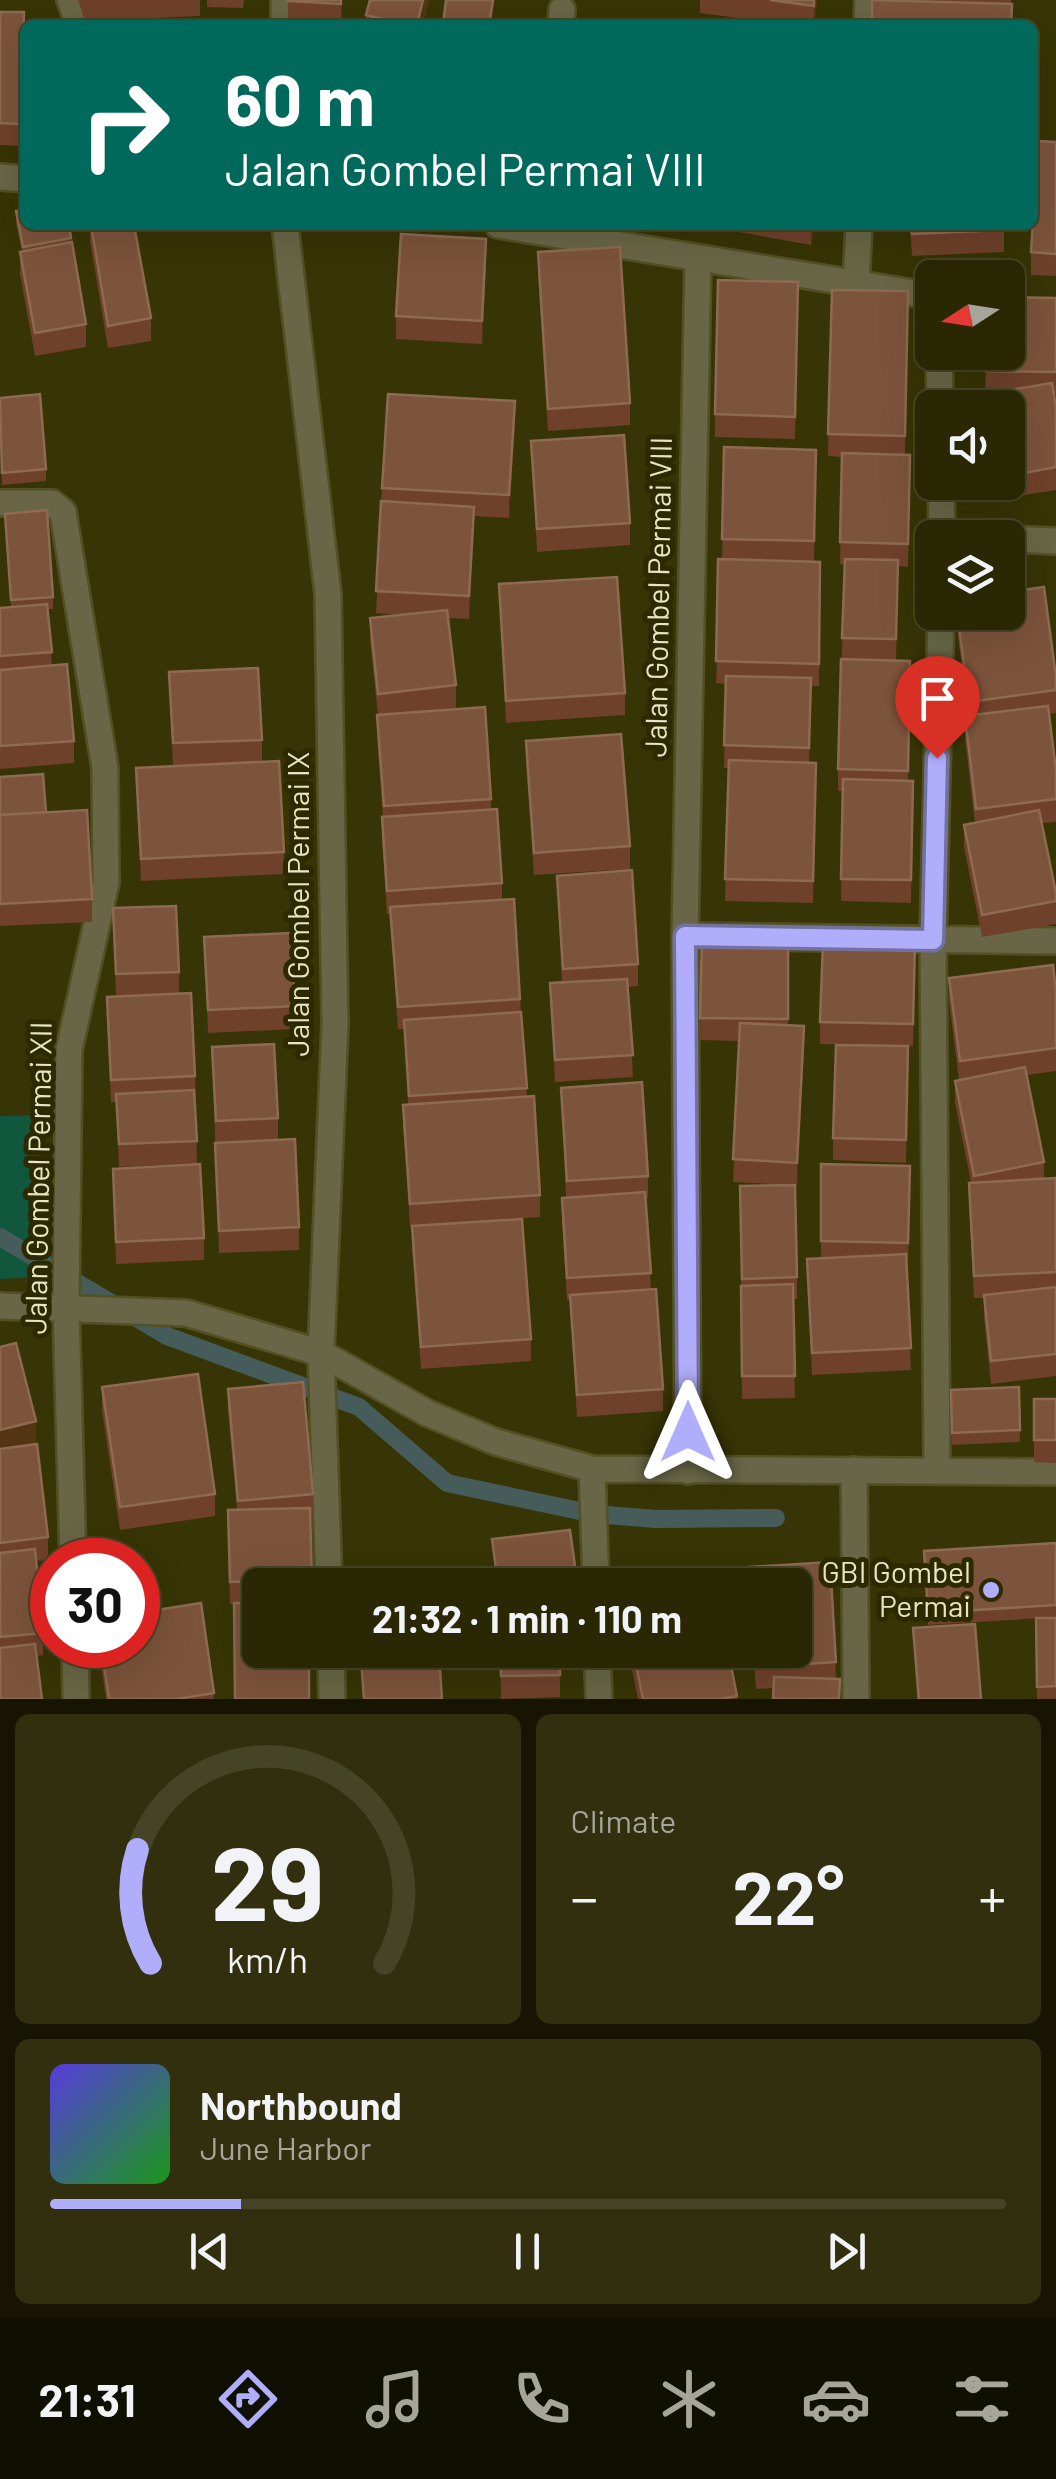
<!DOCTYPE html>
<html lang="en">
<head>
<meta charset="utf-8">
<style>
  :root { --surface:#292704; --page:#312f0e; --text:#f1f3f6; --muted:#a5a59a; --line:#454426; --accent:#b0aefa }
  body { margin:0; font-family:Barlow,sans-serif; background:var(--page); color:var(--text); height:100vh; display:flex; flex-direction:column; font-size:38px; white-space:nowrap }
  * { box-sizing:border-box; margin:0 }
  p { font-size:32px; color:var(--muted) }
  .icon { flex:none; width:55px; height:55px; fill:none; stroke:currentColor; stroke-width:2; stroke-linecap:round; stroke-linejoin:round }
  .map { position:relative; height:1699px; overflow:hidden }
  .panel { display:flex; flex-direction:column; gap:15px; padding:15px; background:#171502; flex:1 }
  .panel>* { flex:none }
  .guide { position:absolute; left:20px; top:20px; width:1018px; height:210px; border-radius:15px; box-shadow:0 10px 40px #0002,0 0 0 2px var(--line); background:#00695c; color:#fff; overflow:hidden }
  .needle { width:65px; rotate:258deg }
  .tools { position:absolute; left:915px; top:260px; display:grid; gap:20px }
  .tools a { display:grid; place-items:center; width:110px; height:110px; border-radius:15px; background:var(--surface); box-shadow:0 10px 40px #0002,0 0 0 2px var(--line); font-size:50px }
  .speed { position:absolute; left:30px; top:1538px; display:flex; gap:20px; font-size:50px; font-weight:700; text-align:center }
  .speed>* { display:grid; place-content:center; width:130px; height:130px; border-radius:50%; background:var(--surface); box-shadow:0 10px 40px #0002,0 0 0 2px var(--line); line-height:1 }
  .speed .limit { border:15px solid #d22; background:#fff; color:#111 }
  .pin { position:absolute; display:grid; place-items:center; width:85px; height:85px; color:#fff; margin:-102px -42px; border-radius:50% 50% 50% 0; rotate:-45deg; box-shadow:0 0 10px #0007 }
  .pin .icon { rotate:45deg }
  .me { position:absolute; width:110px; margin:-55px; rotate:0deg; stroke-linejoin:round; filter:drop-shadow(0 0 8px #0008) }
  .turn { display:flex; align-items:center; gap:35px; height:210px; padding:0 40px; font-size:45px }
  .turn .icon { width:130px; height:130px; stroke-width:2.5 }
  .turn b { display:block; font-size:70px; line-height:85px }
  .big { font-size:75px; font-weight:700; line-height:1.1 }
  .panel .card { flex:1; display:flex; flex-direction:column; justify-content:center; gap:15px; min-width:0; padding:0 35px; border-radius:15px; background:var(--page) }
  .panel .dial { align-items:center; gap:0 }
  .dial svg { height:260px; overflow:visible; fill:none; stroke:var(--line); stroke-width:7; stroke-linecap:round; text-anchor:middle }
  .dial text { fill:var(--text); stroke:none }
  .song { display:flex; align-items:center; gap:30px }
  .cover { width:120px; height:120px; border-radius:15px; background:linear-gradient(135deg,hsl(250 70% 55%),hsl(120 70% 35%)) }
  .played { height:10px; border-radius:5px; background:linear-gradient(90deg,var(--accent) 20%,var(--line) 20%) }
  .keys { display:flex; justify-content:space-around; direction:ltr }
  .heat { display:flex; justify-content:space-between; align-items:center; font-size:55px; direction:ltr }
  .panel .tiles { flex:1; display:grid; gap:15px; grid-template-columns:1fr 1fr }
  .card:last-child { grid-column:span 2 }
  .trip { position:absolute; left:242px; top:1568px; width:570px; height:100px; border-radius:15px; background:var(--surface); box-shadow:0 10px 40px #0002,0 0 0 2px var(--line); font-weight:700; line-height:100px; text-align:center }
  .dock { display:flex; height:160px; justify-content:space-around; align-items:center; background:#101002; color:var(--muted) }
  .dock .icon { width:70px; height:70px }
  .dock .on { color:var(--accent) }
  .dock b { font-size:45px; color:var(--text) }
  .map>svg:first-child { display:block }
</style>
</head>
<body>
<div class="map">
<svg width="1056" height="1699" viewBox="0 0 1056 1699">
  <rect width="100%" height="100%" fill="#373405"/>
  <!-- green -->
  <path fill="#11573e" d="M39,1115L45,1277L0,1279V1116Z"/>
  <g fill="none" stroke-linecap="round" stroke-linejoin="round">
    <!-- stream -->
    <path stroke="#465c5b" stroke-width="18" d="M0,1237L167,1336L359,1407L447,1483L594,1514L656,1519L776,1518"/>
    <!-- minor casing -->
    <g stroke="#535024" stroke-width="30">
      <path id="minor" d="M70,0L79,25
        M284,25V0
        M561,25L562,10
        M867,25L868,0
        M0,177L25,179
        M285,225L328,594L335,1024L321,1353L329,1585
        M498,225L932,296
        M856,285L859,225
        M939,352L940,408
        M941,482L942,538
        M0,503H52L63,512L105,768L106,882L69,1050L66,1308L73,1560
        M1008,539L1056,541
        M685,936L1056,941
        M0,1306L186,1313L321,1353L427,1413L496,1442L592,1469L1056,1472
        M592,1469L596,1585
        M854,1470L856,1699
        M937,1470L933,940L941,612
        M688,1471L685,936L698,259
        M75,1645L76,1699
        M331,1650L332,1699
        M597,1650L599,1699"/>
    </g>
    <!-- minor -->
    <use href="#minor" stroke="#686646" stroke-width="25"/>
  </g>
  <!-- wall -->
  <path fill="#6f412a" d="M78,0H200V16L85,21Z
    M207,0H244L243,8L207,7Z
    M288,0H342L341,25L288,24Z
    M429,0L423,25H366V15Z
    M700,0H817L814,25L767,22L700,13Z
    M872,0H1011L1012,25Z
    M0,12L24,35L21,146L0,145Z
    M1056,142V276L1031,275V252Z
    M16,211L71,238L86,324V347L35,356L20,274V252L22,251L16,223Z
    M90,225H134L151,318V341L108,348L90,241Z
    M722,225H815L811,245L722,229Z
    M910,225H1004V252L912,256Z
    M538,252L630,403V425L548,431L538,274Z
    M486,262L482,344L396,339V316Z
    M798,282L795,439L715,437V414Z
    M832,290L908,291L905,455H910L908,567L898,566L896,661H910L908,781H913L911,903L841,901L843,791H838V769L845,565L840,564L842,457L828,456Z
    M1056,298V395H1054L1056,407V490L999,499L996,482H1008V408H985L986,352Z
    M0,398L46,469V481L2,485Z
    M515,424L509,518L474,516L469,619L448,618L456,685V708L415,712L491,799V810L502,883V900L520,999L527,1097L540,1195V1217L425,1225L531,1339V1361L421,1369L412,1248V1226H410L403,1127V1105L408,1104L404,1029H398L390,913L387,914L382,839L383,817L377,737L378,715L370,640V618L400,615L376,613L382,488Z
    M531,441L630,523V545L537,552Z
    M724,447L816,450L814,562L820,584L819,686H811L809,763H816L813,903L725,901L728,768H724L726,684L716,683L722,559Z
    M5,514L53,597V609H48L52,666L74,741V763L0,769V608L11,607Z
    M499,584L625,693V715L506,723Z
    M955,612H1008L1056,690V713L1049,714L1056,770V822L1042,823L1056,901V924L982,937L964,847V825L975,823L965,738V716L968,715Z
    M169,672L262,740V762L284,852V874L141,881L136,768L173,766Z
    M526,741L630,846V869L534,875L526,763Z
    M0,777L46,812L92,899V922L0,926Z
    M557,876L638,964V986L628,987L633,1077L555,1082L550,983H562Z
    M113,908L179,972V993L195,1076L197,1163L119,1167L116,1102H111L107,1019V997L116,996Z
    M204,937L295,1006V1029L208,1033Z
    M702,937L788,938V1025L804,1049L797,1186H795L797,1277V1299H793L795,1398L742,1399L740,1186L792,1185L733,1182L740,1041L700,1040Z
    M915,966L913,1046L820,1044V1022Z
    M949,978L1056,991V1071L1027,1075L1044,1162V1178H1056V1376L991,1384L984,1318V1298H974L969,1205V1183L971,1182L955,1103V1081L959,1080L949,1000Z
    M908,1046L906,1163L833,1160V1138Z
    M212,1047L278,1118V1140L299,1227V1250L219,1253Z
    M561,1088L648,1176V1198H646L651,1289L663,1389V1411L577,1417L570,1300H567L562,1220V1198L566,1197Z
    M821,1164L910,1166L908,1266L906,1265L911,1370L812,1375L807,1259L821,1258Z
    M113,1169L204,1238V1260L116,1264Z
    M0,1347L36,1443L29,1445L48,1537V1560L36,1561L43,1633V1655L36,1656L0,1699Z
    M102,1387L215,1494V1516L120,1530L102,1410Z
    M1019,1387L1020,1442L952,1445L951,1390Z
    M228,1389L313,1494V1516H310L312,1585H260V1650L234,1604H230L228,1510H237L228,1411Z
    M1034,1399H1056V1463L1034,1462Z
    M492,1539L576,1573V1585H496Z
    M1056,1543V1617L928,1625L924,1551Z
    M830,1562L836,1679H840V1699H773L774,1688L756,1689L753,1650H795V1585H749V1567Z
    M1036,1618H1056V1699H1037Z
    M913,1628L981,1699H917Z
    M98,1645H138L214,1693V1699H106Z
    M500,1650H560V1697L501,1699Z
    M628,1650H728L737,1699H638Z"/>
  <!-- shaded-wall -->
  <path fill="#533514" d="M423,0H429L423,25H417Z
    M493,0H495L492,25H489Z
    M814,0H817L814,25Z
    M811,225H815L811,245Z
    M486,239V262L482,344V321Z
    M515,401V424L509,518V495Z
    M474,507V529L469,619V596Z
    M804,1026V1049L797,1186V1163Z
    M36,1421V1443L0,1453V1430Z"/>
  <!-- building -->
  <path fill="#7c533b" stroke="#8d6a51" stroke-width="2.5" d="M288,0H341V4L288,1Z
    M370,0H423L417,25H406L366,15Z
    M446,0H493L489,25L443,24Z
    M770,0H814V6Z
    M872,0L1012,4L1011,25H872Z
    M0,12H24L21,124L0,123Z
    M745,20L805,25H745Z
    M1038,141L1056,142V254L1031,252Z
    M25,210V225H69L71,238L23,247L16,211Z
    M91,225H134L151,318L108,326Z
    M911,225H1004V230L912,234Z
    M401,234L486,239L482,321L396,316Z
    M72,242L86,324L35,333L20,252Z
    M620,247L630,403L548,409L538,252Z
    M718,280L798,282L795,417L715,414Z
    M832,290L908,291L905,436L828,434Z
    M1008,297L1056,298V372L986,371V352H1008Z
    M1052,383L1056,407V467L1008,476V408H987L985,394Z
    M40,394L46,469L2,473L0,398Z
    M388,394L515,401L509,495L382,488Z
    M624,435L630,523L537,529L531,441Z
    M724,447L816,450L814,541L722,539Z
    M842,453L910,455L908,544L840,542Z
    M381,501L474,507L469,596L376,591Z
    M47,510L53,597L11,600L5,514Z
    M718,559L820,562L819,664L716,661Z
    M845,559L898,560L896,639L842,638Z
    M617,577L625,693L506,701L499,584Z
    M1044,587L1056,677V690L969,702L957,612H1008V592Z
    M47,604L52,652L0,656V608Z
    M447,610L456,685L378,694L370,618Z
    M841,659L910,661L908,771L838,769Z
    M67,664L74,741L0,746V670Z
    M258,668L262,740L173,743L169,672Z
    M726,676L811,678L809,748L724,745Z
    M1048,706L1056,770V799L976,809L965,716Z
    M485,707L491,799L384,806L377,715Z
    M621,734L630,846L534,853L526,741Z
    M729,760L816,763L813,881L725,879Z
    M279,761L284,852L141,859L136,768Z
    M43,774L46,812L0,815V777Z
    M843,779L913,781L911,880L841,879Z
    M497,809L502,883L387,891L382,817Z
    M87,810L92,899L0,904V815Z
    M1039,810L1056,893V901L982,915L964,825Z
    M632,870L638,964L563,969L557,876Z
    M514,899L520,999L398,1007L390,907Z
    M176,906L179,972L116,974L113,908Z
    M291,933L295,1006L208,1010L204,937Z
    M702,937L788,938V1019L700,1018Z
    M823,941L915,944L913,1024L820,1022Z
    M1053,965L1056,991V1048L960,1061L949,978Z
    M627,979L633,1055L555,1060L550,983Z
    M191,993L195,1076L111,1080L107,997Z
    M521,1012L527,1088L409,1096L404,1020Z
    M740,1023L804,1026L797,1163L733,1159Z
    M274,1044L278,1118L216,1121L212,1047Z
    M836,1045L908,1046L906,1140L833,1138Z
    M1025,1067L1044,1162L974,1176L955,1081Z
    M642,1082L648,1176L567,1181L561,1088Z
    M194,1090L197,1141L119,1144L116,1094Z
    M534,1096L540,1195L410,1204L403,1105Z
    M295,1139L299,1227L219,1231L215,1143Z
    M200,1164L204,1238L116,1242L113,1169Z
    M821,1164L910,1166L908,1243L821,1241Z
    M1056,1178V1272L974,1276L969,1183Z
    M795,1185L797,1277L742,1279L740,1186Z
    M645,1192L651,1273L567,1278L562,1198Z
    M522,1219L531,1339L421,1347L412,1226Z
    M906,1254L911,1348L812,1353L807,1259Z
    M793,1284L795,1376H742L741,1286Z
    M1056,1287V1354L991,1361L984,1295Z
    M656,1289L663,1389L577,1395L570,1295Z
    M16,1343L36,1421L0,1430V1347Z
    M198,1374L215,1494L120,1507L102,1387Z
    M303,1382L313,1494L238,1501L228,1389Z
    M1019,1387L1020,1430L952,1433L951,1390Z
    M1034,1399H1056V1440H1034Z
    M37,1444L48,1537L0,1543V1449Z
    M310,1508L312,1580L230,1582L228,1510Z
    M570,1530L576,1573L498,1583L492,1539Z
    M1056,1543V1605L928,1613L924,1551Z
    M35,1549L43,1633L0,1637V1553Z
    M830,1562L836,1662L756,1667L755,1650H795V1585H750L749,1567Z
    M482,1567L484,1585H423L422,1573Z
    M714,1579L715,1585H686Z
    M201,1603L214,1693L177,1699H109L101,1645H138V1613Z
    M234,1603H260V1650H309V1699H235Z
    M1036,1618H1056V1686L1037,1687Z
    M975,1624L981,1699H919L913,1628Z
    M35,1644L42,1699H0V1648Z
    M500,1650H560V1675L501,1676Z
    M633,1650H728L737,1696L720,1699H643Z
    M439,1654L442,1699H364L361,1659Z
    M774,1677L840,1679L839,1699H773Z"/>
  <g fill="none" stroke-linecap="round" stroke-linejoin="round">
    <!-- route casing -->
    <g stroke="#7271a2" stroke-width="25">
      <path id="route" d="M688,1432L685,936L933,940L937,758"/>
    </g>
    <!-- route -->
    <use href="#route" stroke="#b0aefa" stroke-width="18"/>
  </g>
  <!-- markers -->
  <circle fill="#b0aefa" stroke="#2d2900" stroke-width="4" cx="991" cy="1590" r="10"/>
  <g text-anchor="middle" stroke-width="10" stroke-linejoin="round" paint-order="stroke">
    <!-- street labels -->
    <g font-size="30" fill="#e7e5c8" stroke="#2d2900">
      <text transform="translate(659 597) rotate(-89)" y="10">Jalan Gombel Permai VIII</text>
      <text transform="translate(299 904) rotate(-90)" y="10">Jalan Gombel Permai IX</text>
      <text transform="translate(39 1178) rotate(-89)" y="10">Jalan Gombel Permai XII</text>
    </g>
    <!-- poi labels -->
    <g font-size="30" fill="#e7e5c8" stroke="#2d2900" text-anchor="end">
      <text x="971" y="1583">GBI Gombel<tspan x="971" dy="34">Permai</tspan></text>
    </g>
  </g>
</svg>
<div class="tools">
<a><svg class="needle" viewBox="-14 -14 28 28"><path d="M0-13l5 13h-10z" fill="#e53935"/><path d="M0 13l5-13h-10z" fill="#a5a59a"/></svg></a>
<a><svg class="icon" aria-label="sound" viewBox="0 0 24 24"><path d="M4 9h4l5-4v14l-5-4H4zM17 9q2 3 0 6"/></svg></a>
<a><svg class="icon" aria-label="layers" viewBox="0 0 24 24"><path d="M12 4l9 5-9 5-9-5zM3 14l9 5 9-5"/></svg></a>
</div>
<div class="speed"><div class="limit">30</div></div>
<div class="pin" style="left:937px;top:758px;background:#d93025"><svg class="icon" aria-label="arrive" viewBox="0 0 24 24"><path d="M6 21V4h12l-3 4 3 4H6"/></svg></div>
<svg class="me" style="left:688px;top:1432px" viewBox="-20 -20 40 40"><path d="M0-17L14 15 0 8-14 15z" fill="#b0aefa" stroke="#fff" stroke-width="4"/></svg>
<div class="trip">21:32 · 1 min · 110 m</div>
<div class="guide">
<div class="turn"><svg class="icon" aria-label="right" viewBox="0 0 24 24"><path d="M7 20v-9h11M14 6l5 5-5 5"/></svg><div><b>60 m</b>Jalan Gombel Permai VIII</div></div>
</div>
</div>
<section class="panel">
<div class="tiles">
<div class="card dial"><svg viewBox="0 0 100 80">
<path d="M14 69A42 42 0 1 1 86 69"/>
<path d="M14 69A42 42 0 0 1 10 34" stroke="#b0aefa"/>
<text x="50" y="56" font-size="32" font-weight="700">29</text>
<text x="50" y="72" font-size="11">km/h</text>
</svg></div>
<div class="card"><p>Climate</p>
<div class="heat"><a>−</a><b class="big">22°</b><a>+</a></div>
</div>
<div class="card">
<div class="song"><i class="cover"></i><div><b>Northbound</b><p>June Harbor</p></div></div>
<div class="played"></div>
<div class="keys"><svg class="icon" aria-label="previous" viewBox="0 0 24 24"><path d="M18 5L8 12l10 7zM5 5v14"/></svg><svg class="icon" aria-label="pause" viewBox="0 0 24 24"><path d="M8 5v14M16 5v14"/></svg><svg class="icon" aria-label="next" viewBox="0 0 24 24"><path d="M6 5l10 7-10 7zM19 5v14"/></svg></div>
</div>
</div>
</section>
<nav class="dock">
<b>21:31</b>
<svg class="icon on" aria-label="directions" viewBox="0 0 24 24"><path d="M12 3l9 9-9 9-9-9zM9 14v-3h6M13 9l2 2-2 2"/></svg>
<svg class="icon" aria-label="music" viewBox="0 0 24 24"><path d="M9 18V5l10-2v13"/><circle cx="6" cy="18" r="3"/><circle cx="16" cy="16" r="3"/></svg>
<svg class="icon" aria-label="phone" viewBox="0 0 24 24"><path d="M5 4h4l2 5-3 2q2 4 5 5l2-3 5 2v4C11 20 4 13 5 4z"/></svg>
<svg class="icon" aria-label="climate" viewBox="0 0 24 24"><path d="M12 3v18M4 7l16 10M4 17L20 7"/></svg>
<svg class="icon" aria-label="car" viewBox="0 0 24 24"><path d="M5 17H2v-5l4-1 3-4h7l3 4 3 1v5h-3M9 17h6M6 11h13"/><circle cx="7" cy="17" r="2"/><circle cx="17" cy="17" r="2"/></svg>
<svg class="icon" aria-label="filters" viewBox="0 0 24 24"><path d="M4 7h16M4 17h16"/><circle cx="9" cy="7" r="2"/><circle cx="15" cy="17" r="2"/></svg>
</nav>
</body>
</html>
